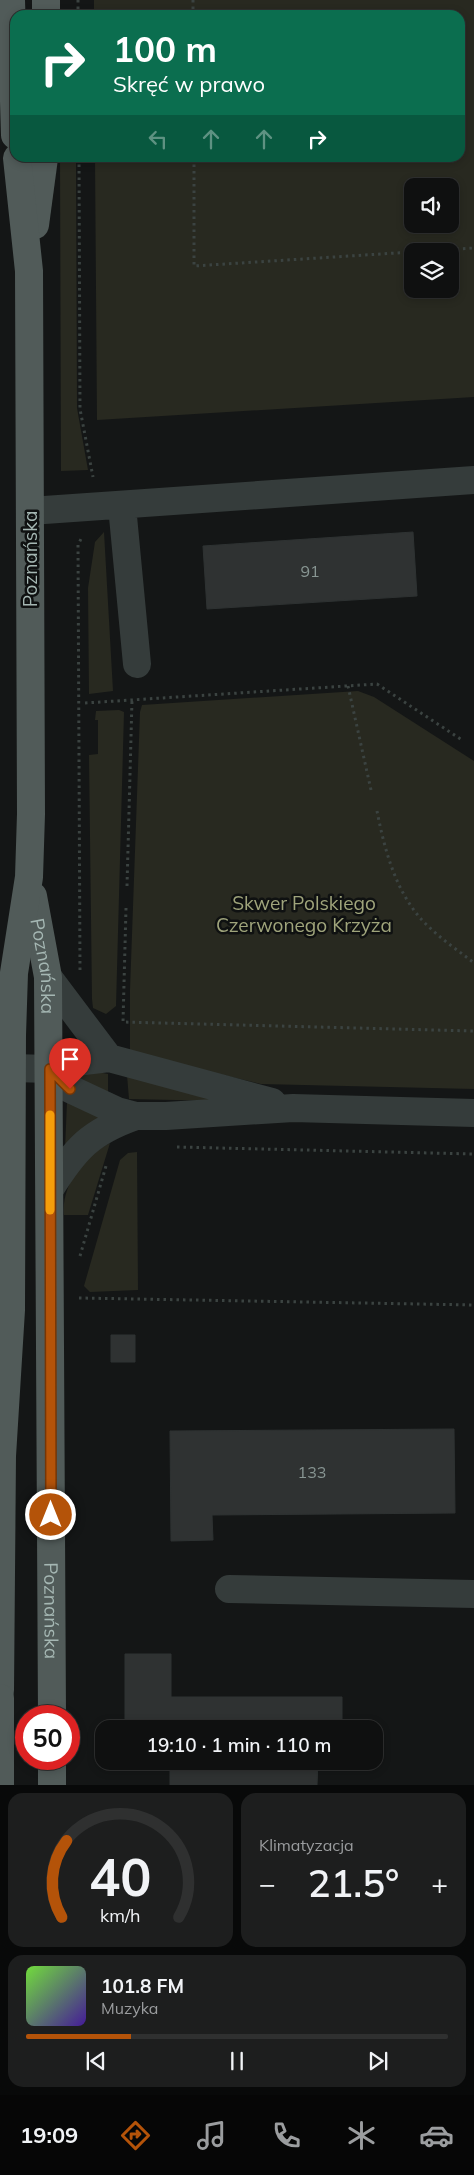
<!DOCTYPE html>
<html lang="pl">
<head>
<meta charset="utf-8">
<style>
  :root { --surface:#0f1010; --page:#1d1e1e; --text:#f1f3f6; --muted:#9b9d9f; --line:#2f3030; --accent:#b45309 }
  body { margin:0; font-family:Mulish,sans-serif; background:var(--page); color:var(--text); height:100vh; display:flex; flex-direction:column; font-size:19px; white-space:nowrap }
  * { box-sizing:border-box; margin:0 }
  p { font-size:16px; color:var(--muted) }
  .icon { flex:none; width:28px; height:28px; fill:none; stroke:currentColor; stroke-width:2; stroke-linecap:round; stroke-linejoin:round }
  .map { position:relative; height:1785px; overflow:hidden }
  .drawer { display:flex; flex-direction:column; gap:8px; padding:8px; background:#080909; flex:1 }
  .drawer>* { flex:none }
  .guide { position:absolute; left:10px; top:10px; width:455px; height:152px; border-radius:15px; box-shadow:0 2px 8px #0003,0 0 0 1px var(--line); background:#0b6e4f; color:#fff; overflow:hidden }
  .controls { position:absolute; left:404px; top:178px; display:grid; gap:10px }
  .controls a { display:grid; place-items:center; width:55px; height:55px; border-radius:10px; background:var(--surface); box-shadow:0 2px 8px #0003,0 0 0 1px var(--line); font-size:25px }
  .speed { position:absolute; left:15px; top:1705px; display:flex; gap:10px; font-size:25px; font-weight:700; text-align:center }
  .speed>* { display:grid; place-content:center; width:65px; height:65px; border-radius:50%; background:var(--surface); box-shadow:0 2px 8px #0003,0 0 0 1px var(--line); line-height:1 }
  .speed .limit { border:8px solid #d22; background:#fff; color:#111 }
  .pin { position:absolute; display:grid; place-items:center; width:42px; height:42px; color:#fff; margin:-51px -21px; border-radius:50% 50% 50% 0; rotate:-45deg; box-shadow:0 0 5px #0007 }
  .pin .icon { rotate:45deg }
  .me { position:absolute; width:55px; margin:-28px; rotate:0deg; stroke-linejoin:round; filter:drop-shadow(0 0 4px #0008) }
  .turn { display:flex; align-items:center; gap:18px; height:105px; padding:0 20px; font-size:22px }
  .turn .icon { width:65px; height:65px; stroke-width:2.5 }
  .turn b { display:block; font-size:35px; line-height:42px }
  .lanes { display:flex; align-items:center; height:48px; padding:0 20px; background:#0003; justify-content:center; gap:25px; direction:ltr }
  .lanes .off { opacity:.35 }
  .big { font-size:38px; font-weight:600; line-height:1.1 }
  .drawer .card { flex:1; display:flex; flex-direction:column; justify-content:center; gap:8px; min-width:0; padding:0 18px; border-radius:15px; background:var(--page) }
  .drawer .dial { align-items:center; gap:0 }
  .dial svg { height:130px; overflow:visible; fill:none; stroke:var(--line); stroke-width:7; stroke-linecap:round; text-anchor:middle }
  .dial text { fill:var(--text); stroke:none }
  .song { display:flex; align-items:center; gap:15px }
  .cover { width:60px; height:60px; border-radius:8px; background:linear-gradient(135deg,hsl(100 70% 55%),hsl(260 70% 35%)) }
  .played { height:5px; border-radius:2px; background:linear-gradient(90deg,var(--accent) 25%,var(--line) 25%) }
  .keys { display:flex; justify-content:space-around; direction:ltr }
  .heat { display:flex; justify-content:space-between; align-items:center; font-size:28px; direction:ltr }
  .drawer .tiles { flex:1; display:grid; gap:8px; grid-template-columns:1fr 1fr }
  .card:last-child { grid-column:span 2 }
  .trip { position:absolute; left:95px; top:1720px; width:288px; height:50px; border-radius:15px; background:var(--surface); box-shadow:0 2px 8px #0003,0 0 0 1px var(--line); font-weight:600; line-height:50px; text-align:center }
  .menu { display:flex; height:80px; justify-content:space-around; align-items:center; background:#060606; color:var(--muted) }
  .menu .icon { width:35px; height:35px }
  .menu .on { color:var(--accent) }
  .menu b { font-size:22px; color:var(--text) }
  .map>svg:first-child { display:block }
</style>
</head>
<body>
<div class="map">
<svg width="474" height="1785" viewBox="0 0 474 1785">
  <rect width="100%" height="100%" fill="#141616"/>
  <!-- green -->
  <path fill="#282920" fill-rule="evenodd" d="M94,0H474V397L97,420L95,158H460V15H94ZM412,186H450V224H412ZM412,251H450V289H412Z
    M60,158H76L77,408L88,470L61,471Z
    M104,532L113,691L89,694L88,588L95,542Z
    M358,691L374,697L474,761V1089L261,1084L130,1053V990L140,712L142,705Z
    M119,710L124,712L116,1006L106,1014L93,1008L92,999L89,755L98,754V720H95L96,711Z
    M92,1071L108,1074V1098L69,1076Z
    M127,1075L221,1101L129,1099Z
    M67,1102L107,1118L65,1149Z
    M110,1143L88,1215H64C61,1185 84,1156 110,1143Z
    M137,1152L138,1290L90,1292L84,1286L120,1160L128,1153Z"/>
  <!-- building -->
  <path fill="#2f3232" stroke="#2e3232" d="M413,532L417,596L207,609L203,546Z
    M111,1335H135V1362H111Z
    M454,1429L455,1513L212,1515L213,1540L171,1541L170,1431Z
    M125,1654H171V1697H342V1724H318V1729H125Z
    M125,1761H318L317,1785H170V1766H125Z"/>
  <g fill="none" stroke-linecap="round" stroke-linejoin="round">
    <!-- path -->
    <path stroke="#3b4341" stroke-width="3" stroke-dasharray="2.5 4" stroke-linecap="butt" d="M78,0V15
      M193,0V15
      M79,158L80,409L93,477
      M194,158V266L412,252
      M424,251L474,248
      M348,686L371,790
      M85,703L377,684L462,740
      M377,811C385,852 397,897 428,926C442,940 459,951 474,963
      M127,886L132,700
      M126,908L123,1022L474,1031
      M80,970L78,545L82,537
      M177,1147L474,1154
      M80,1256L106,1166
      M79,1298L474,1305"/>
    <!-- minor -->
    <path stroke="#353c3b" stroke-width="28" d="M122,506L137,664
      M30,511L474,480
      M48,977L109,1058L272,1102
      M12,1068L50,1069L76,1062L109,1058
      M50,1069L70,1089L117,1111L136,1116H166L293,1108L474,1113
      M50,1189C75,1149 90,1132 136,1116
      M229,1589L474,1594"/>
    <!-- major -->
    <g stroke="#515b59" stroke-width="28">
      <path d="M11,0L15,135"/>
      <path d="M46,0V15"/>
      <path d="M35,225L44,158"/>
      <path id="s1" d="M33,896L48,977L52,1716"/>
      <path d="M0,1690L2,1456L11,1310L12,1035L14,973L29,877L31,814L29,271L17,158"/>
      <path d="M0,1698V1785"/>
      <path d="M52,1759V1785"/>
    </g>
  </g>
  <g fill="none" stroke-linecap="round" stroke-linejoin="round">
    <!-- route casing -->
    <g stroke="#753606" stroke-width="12">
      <path id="route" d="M51,1515L50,1069L70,1089"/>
    </g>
    <!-- route -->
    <use href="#route" stroke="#b45309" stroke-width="9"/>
    <!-- slow -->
    <path stroke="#f59e0b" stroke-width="9" d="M50,1115V1210"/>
  </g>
  <g text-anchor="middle" stroke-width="5" stroke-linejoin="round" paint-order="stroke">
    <!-- number labels -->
    <g font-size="16" fill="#889693">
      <text x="310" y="577">91</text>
      <text x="312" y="1478">133</text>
    </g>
    <!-- street labels -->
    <g font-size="19" fill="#a5b7b3" stroke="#0f1111">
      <text transform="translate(30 559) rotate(-90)" y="7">Poznańska</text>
      <text dy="7" stroke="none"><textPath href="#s1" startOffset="71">Poznańska</textPath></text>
      <text dy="7" stroke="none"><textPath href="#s1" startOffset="716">Poznańska</textPath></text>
    </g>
    <!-- park labels -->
    <g font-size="19" fill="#9fa47b" stroke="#0f1111">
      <text x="304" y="910">Skwer Polskiego<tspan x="304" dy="22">Czerwonego Krzyża</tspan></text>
    </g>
  </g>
</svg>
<div class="controls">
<a><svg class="icon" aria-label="sound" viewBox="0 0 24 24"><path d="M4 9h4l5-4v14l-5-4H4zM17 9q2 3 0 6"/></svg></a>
<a><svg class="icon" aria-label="layers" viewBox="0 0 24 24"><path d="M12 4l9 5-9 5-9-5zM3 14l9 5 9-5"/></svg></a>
</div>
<div class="speed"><div class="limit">50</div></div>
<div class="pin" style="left:70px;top:1089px;background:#d93025"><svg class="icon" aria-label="arrive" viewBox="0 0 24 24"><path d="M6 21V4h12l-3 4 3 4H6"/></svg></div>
<svg class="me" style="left:51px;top:1515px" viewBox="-20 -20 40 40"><circle r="17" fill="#b45309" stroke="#fff" stroke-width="3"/><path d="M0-11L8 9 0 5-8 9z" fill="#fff"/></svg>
<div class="trip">19:10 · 1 min · 110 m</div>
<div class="guide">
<div class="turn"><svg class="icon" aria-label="right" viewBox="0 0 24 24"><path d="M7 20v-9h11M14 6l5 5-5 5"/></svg><div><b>100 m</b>Skręć w prawo</div></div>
<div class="lanes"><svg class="icon off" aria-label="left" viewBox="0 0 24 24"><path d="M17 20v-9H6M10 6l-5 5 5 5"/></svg><svg class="icon off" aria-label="ahead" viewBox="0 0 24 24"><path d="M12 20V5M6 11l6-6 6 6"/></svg><svg class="icon off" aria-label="ahead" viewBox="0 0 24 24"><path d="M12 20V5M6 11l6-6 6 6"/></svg><svg class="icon" aria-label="right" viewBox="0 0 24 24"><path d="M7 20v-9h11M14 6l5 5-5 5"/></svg></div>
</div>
</div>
<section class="drawer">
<div class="tiles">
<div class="card dial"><svg viewBox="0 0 100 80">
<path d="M14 69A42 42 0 1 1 86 69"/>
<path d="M14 69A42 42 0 0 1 17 22" stroke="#b45309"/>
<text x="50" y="56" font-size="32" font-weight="700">40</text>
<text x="50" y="72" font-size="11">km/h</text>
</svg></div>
<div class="card"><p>Klimatyzacja</p>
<div class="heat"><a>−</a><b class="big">21.5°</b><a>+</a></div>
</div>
<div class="card">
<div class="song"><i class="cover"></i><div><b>101.8 FM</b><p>Muzyka</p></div></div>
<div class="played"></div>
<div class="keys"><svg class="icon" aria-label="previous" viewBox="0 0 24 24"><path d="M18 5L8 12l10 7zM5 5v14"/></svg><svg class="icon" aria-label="pause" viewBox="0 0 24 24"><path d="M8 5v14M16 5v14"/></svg><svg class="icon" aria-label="next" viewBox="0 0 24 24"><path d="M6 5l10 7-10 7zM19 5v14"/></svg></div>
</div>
</div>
</section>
<nav class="menu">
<b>19:09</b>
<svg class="icon on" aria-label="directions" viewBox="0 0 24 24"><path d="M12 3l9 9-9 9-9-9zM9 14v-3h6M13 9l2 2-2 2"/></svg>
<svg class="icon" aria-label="music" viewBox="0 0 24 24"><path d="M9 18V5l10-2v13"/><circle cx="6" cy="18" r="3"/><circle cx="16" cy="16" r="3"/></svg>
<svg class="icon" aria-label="phone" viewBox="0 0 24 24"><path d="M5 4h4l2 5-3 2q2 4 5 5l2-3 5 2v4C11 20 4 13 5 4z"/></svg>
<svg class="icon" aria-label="climate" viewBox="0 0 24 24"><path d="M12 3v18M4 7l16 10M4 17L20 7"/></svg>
<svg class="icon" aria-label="car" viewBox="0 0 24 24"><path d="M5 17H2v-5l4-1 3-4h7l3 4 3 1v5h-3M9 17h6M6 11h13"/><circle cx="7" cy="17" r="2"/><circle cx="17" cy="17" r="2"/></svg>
</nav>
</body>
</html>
